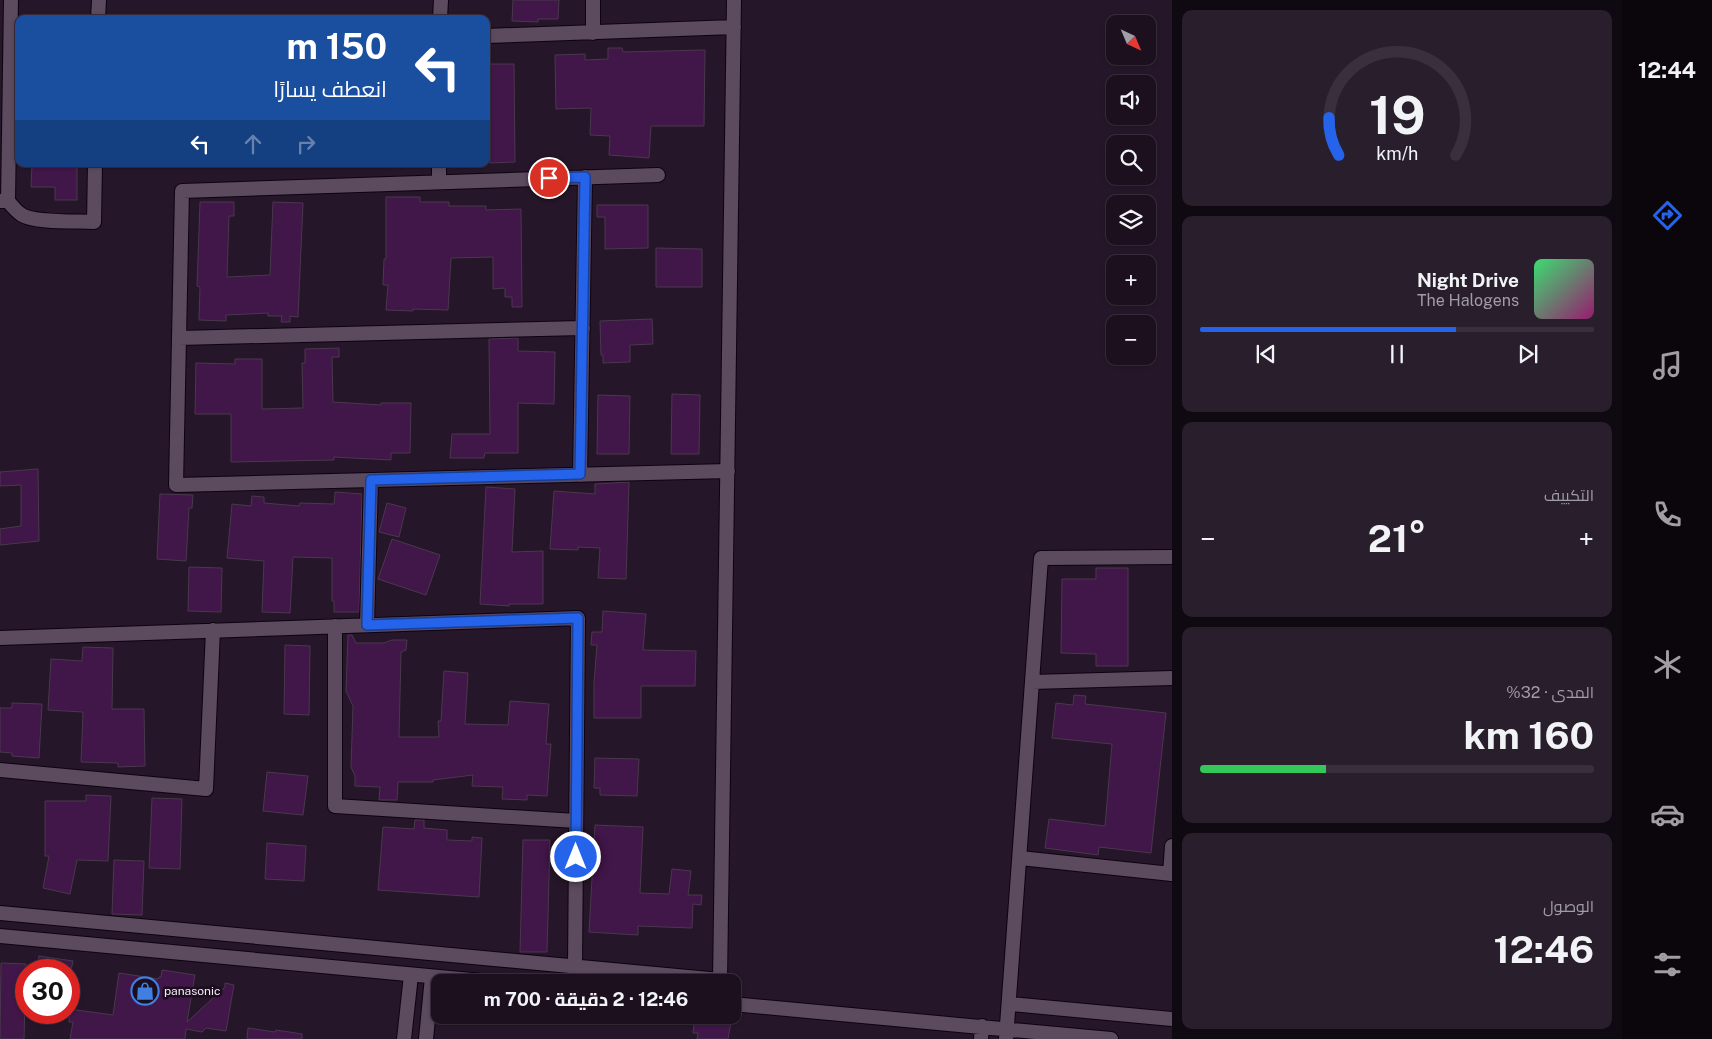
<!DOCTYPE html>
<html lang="ar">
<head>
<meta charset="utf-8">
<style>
  :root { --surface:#1c101f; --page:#291e2c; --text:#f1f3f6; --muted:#a09da4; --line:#3a303d; --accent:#2563eb }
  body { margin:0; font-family:"Public Sans",Cairo,sans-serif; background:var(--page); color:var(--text); direction:rtl; height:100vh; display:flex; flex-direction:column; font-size:19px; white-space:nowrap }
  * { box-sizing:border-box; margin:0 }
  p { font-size:16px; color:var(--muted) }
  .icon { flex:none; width:28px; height:28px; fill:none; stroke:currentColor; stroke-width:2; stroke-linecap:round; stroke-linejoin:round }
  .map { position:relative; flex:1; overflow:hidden; direction:ltr }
  .details { display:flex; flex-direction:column; gap:10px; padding:10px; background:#0f0911; width:450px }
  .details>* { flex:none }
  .hud { position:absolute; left:15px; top:15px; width:475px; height:152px; border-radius:10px; box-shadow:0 1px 4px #0004,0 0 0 1px var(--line); direction:rtl; background:#1a4fa0; color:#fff; overflow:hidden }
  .needle { width:32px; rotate:136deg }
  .tools { position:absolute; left:1106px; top:15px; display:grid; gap:10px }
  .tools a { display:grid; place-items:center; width:50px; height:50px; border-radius:10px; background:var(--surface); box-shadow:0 1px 4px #0004,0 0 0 1px var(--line); font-size:25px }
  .speed { position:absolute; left:15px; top:959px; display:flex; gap:10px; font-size:25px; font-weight:700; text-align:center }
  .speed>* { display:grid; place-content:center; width:65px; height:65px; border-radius:50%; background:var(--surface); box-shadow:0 1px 4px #0004,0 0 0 1px var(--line); line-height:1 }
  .speed .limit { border:8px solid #d22; background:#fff; color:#111 }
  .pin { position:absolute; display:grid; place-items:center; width:42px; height:42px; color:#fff; margin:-21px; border:2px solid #fff; border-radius:50%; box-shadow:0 1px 5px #0007 }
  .me { position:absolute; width:55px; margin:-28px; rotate:0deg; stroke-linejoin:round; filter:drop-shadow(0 0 4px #0008) }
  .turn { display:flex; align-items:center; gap:18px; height:105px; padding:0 20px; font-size:22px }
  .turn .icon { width:65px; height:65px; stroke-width:2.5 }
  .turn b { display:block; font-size:35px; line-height:42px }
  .lanes { display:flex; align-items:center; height:48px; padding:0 20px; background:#0003; justify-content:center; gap:25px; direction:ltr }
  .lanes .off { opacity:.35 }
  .big { font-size:38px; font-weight:700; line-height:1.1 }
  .details .widget { flex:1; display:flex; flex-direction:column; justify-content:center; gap:8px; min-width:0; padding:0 18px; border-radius:10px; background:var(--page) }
  .details .dial { align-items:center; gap:0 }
  .dial svg { height:130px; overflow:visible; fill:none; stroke:var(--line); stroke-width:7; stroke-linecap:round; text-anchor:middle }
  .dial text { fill:var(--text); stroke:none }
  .song { display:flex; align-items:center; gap:15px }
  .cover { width:60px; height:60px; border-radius:8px; background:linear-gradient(135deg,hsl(140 70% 55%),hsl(320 70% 35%)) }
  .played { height:5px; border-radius:2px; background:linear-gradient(90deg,var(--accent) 65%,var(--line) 65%) }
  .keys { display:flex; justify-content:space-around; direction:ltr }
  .heat { display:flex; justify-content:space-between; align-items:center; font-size:28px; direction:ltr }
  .charge { height:8px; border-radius:4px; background:linear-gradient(90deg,#34c759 32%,var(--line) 0) }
  .trip { position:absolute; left:431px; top:974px; width:310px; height:50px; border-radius:10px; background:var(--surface); box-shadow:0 1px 4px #0004,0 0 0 1px var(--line); font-weight:700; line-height:50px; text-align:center; direction:rtl }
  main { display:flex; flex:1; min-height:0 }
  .tabs { display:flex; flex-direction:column; width:90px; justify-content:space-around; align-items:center; background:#0b060c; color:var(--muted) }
  .tabs .icon { width:35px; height:35px }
  .tabs .selected { color:var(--accent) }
  .tabs b { font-size:22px; color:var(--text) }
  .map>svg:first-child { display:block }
</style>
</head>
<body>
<main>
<nav class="tabs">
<b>12:44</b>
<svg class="icon selected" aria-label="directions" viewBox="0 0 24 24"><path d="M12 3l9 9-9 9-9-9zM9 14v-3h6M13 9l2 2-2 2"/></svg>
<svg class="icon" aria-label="music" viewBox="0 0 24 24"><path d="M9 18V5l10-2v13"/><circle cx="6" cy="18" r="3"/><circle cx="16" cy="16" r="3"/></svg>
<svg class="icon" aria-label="phone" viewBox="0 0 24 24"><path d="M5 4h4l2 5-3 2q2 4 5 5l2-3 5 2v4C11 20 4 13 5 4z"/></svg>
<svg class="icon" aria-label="climate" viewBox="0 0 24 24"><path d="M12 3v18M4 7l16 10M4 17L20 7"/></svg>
<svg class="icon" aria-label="car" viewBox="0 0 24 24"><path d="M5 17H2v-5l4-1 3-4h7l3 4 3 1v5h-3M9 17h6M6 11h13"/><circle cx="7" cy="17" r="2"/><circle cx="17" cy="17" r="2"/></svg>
<svg class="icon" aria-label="filters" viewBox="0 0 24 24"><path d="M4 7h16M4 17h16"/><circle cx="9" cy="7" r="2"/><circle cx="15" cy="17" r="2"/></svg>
</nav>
<section class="details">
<div class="widget dial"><svg viewBox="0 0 100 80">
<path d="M14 69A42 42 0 1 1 86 69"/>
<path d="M14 69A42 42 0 0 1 8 46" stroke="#2563eb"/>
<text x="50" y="56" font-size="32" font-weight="700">19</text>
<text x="50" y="72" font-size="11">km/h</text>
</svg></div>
<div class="widget">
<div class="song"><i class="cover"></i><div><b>Night Drive</b><p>The Halogens</p></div></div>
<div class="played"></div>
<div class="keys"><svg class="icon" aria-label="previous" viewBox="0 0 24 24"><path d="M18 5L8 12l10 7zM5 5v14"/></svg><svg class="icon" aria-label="pause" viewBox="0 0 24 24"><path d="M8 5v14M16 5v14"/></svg><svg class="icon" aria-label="next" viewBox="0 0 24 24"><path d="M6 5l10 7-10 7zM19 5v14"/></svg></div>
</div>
<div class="widget"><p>التكييف</p>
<div class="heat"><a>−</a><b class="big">21°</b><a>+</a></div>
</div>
<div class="widget"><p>المدى · 32%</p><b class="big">160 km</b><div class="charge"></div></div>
<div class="widget"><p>الوصول</p><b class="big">12:46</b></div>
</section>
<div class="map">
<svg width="1172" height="1039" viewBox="0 0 1172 1039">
  <rect width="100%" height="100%" fill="#261629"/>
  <!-- building -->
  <path fill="#411649" stroke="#4a384d" d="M513,0H559L558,19H538V22L512,21Z
    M608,48H622L623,52L705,50L704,126H651L649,158L609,155L610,136L590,135L591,108L556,109L555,55L585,54V60L608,59Z
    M488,64H514L515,162L490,163Z
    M32,164H77V200H55V187H31Z
    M386,197H420V202H449V206H486V210L521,209L522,307H512V297H505V288L493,289V257L451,258L448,310L413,309V311L386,310L388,285H383L384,259H386Z
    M200,202H234V216H229L227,277L270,275L273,202L303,203L298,317L290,316V322H281L282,316H268V313L226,315V321L199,320L200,287L197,286Z
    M597,205H648V248L605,249V217H597Z
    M656,248L702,249V287H656Z
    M652,319L653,344L630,345V362L603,363V355H601L600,321Z
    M518,338V351L555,352L554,404L518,403V453H485L484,458H450L452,434H490L489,339Z
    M339,348V357H332L333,402L381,405V403H411L410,453H391V460L334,457V460L231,462V414H195L196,363L235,364V359H262V409L303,408L302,363H305V349Z
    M672,394L700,395L699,454H671Z
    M598,395L630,396L629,454H597Z
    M38,469L39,541L0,545V529L21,526V485L0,486V472Z
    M629,482L626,579L598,578L600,548L578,547V550L550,549L554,491L595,494V484Z
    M486,487L515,489L512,552L543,551V604H509V606L480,604Z
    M335,492L362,494L359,612H334V601H332V558L293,557L290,613L262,612L264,561L227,558L232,504L251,506L252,496L264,497V503L299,506L300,503L334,504Z
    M160,494L193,495L192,508H189L186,561L157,559Z
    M387,503L406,508L399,537L379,532Z
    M392,539L440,555L426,595L378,579Z
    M189,567L222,568L221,612L188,611Z
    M1096,568H1128V666H1096V654L1061,653L1062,579H1096Z
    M603,611L646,614L643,650L696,651L695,686H641V718H594V683L597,645H591L592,632H602Z
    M348,635H352L356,643H384L392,640H407L406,650L401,652L399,737H439L438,721H441L444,671L468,673L465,724L508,725L510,701L549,704L546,744H551L547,796L527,795V800L502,799L503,787L472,786L473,775L433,780V782H398L397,800H379L380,787L355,786V776L351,767L353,706L346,691Z
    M285,645L310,646L309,715L284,714Z
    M83,647L113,648L112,709H144L145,766L118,767V763L81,762L83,712L48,710L51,659L82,661Z
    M1074,695L1086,696L1085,704L1166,713L1151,853L1099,847L1098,855L1045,848L1049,819L1105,826L1112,744L1052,738L1056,703L1073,705Z
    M12,703L42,704L39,758L12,756V753L0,752V708H12Z
    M595,758L639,759L637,796L600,795V788H594Z
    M267,772L308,776L303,815L263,811Z
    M86,795L111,796L108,861L77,860L70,894L43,888L49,856H45V801H86Z
    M152,798L182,799L180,869L149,868Z
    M415,820H424V828L447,830V840L472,841V837L482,838L479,897L378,890L383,827L414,829Z
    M595,825L643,827L640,893L669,894L672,869L691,871L688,895H702L701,905L693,904L692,928L638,926V935L589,932Z
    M523,840H550L547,952H520Z
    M267,843L306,846L304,881L265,879Z
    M114,860L144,861L142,915L112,914Z
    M39,956L73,961L71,970H37Z
    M1,963L26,964L24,1039H0Z
    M162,970L195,975L187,1022L225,987V983L234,985L226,1031L206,1028L202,1032L186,1029L185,1039H70L73,1022H69V1009L113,1015L119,973L158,979L159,977H161Z
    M695,1017L731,1022L728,1039H697L698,1033H693Z
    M248,1028L275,1032L276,1030L302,1034V1039H247Z"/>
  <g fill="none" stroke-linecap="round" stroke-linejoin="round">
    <!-- minor casing -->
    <g stroke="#0e0311" stroke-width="16">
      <path id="minor" d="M593,0V33
        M98,19L99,0
        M440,19L441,0
        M486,36L734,27
        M658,175L182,191L176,485L728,471
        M439,182V164
        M0,201H8L11,0
        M8,201C12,206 17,212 22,215C35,223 77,221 94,222L95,164
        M179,338L583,328
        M580,475L585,177
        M367,625L371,480
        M335,626V806L576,821
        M0,638L578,618L575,966
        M1032,682L1172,678
        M0,770L206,789L213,630
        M1020,858L1172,874
        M1170,874L1172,846
        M0,913L720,980
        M0,936L493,982
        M720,982L734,0
        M732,1004L1111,1039
        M1010,1004L1172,1019
        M404,1039L411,975
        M426,1039L432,977
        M981,1039L982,1026
        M1006,1039L1041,558L1172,557"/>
    </g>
    <!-- minor -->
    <use href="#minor" stroke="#5c4a5f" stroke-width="14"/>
  </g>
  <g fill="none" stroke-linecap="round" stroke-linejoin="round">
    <!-- route casing -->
    <g stroke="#184099" stroke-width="12">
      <path id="route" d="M549,178L585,177L580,474L371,480L367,625L578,618L576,857"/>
    </g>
    <!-- route -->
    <use href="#route" stroke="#2563eb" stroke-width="9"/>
  </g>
  <!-- icons -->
  <defs>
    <g id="shop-ring" transform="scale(1.4375)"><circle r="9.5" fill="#1c0d1f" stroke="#3f7fe0" stroke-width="1.5"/><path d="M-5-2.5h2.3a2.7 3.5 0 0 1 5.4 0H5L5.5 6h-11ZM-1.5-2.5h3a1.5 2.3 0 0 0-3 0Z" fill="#3f7fe0"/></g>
  </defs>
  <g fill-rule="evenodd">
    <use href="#shop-ring" x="145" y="991"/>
  </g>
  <g text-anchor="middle" stroke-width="5" stroke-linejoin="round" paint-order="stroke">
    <!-- poi labels -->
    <g font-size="12" fill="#f7ecf9" stroke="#1c0d1f" text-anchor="start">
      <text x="164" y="995">panasonic</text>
    </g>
  </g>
</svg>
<div class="tools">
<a><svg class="needle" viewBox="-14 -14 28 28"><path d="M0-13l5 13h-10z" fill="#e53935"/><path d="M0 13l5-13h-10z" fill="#a09da4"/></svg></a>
<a><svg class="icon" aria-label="sound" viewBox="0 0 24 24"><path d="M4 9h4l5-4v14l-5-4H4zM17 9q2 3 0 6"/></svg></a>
<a><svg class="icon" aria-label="search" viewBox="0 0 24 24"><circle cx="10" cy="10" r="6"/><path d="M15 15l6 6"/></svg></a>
<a><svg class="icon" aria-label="layers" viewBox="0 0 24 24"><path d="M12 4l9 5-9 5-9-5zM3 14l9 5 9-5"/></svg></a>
<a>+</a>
<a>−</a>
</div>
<div class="speed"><div class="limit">30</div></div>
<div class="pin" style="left:549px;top:178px;background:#d93025"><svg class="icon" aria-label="arrive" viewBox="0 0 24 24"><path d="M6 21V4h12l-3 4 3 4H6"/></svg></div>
<svg class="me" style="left:576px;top:857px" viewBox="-20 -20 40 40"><circle r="17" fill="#2563eb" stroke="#fff" stroke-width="3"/><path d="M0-11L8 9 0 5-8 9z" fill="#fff"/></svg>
<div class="trip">12:46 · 2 دقيقة · 700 m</div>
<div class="hud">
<div class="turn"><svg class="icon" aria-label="left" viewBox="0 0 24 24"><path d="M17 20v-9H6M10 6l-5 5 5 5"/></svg><div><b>150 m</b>انعطف يسارًا</div></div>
<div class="lanes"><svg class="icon" aria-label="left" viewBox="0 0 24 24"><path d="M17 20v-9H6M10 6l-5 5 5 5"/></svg><svg class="icon off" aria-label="ahead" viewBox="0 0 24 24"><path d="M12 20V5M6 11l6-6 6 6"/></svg><svg class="icon off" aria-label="right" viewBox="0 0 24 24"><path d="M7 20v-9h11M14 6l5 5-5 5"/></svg></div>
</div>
</div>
</main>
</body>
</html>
